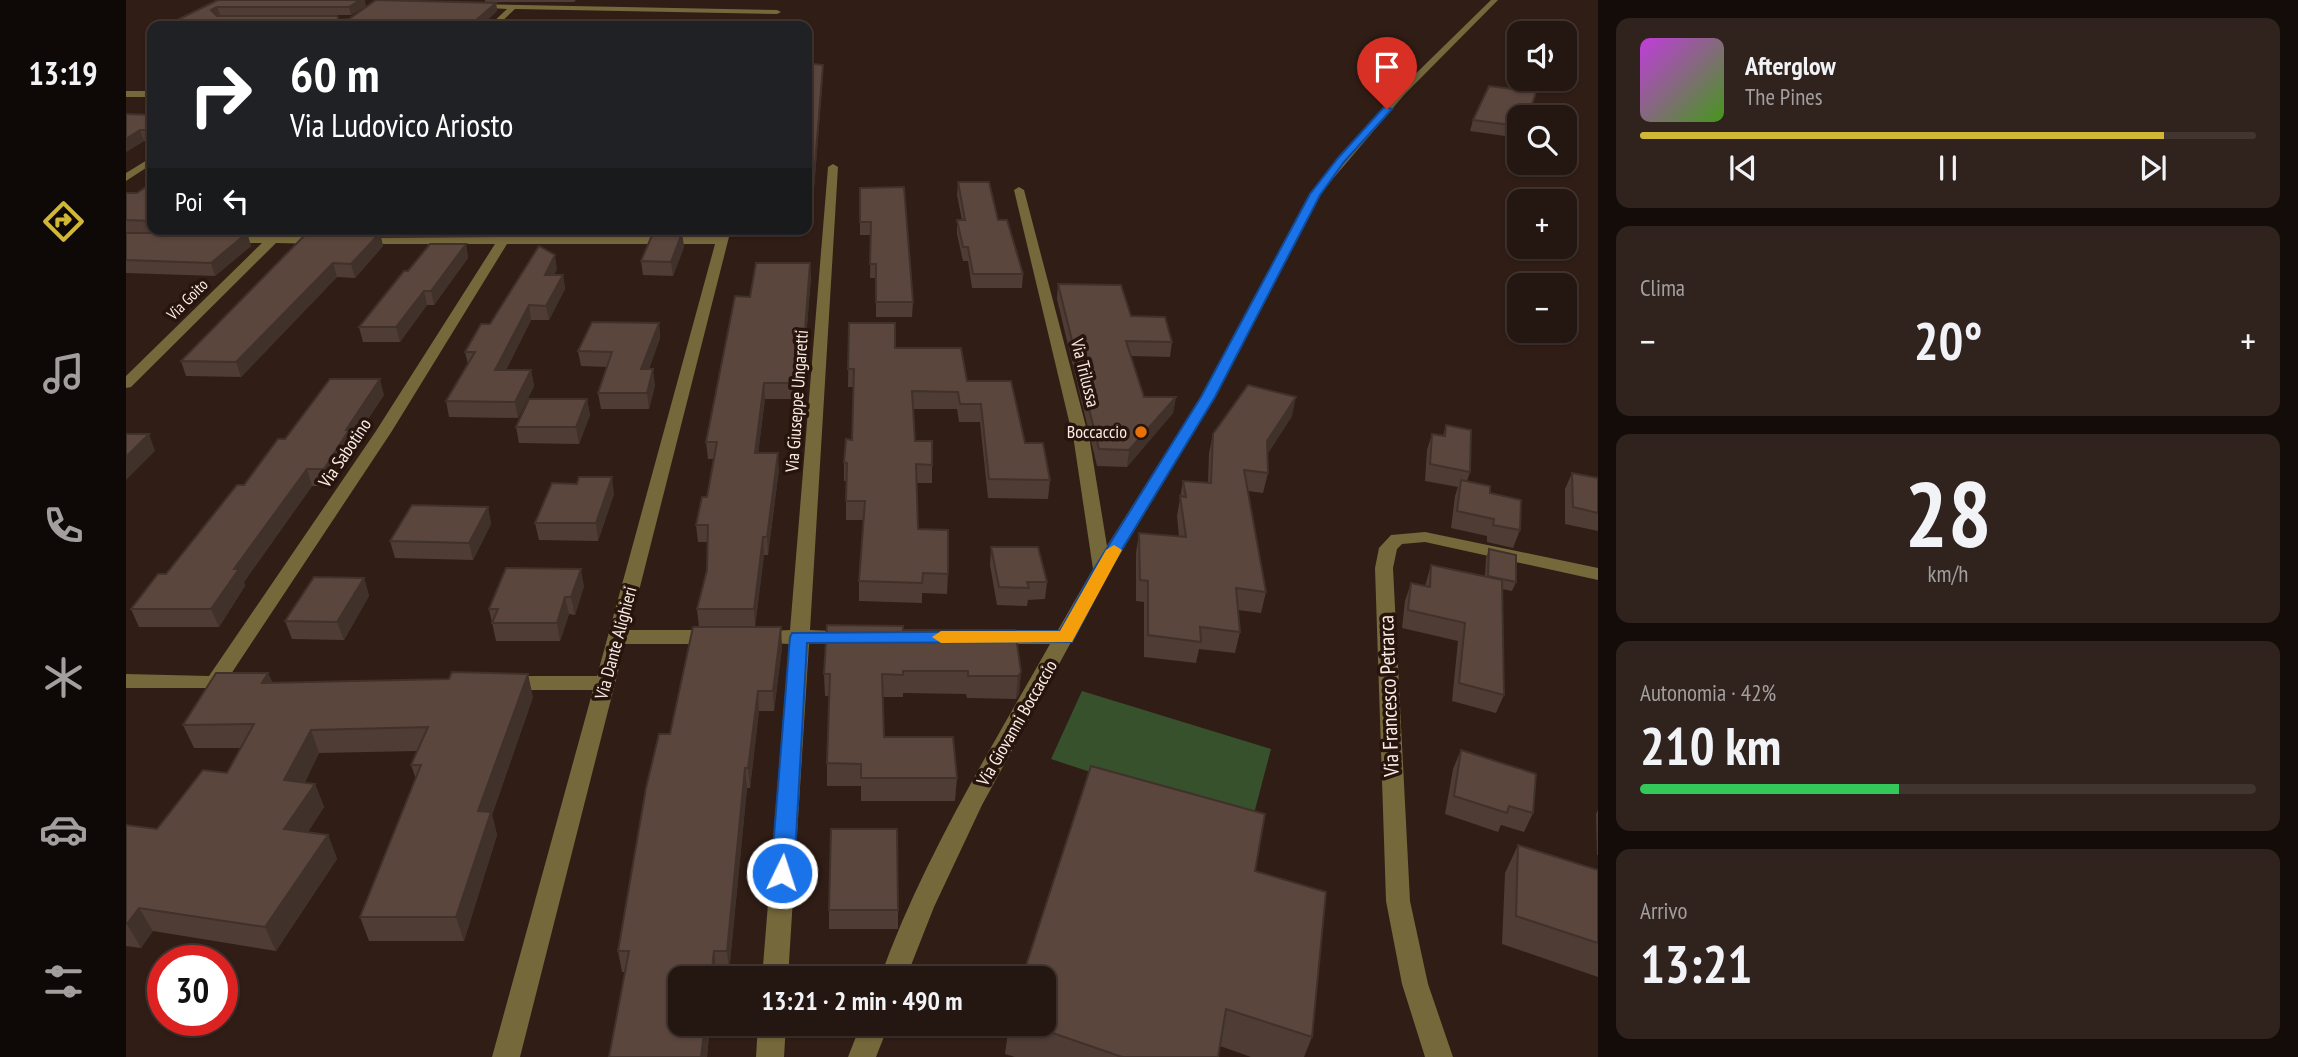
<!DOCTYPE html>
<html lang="it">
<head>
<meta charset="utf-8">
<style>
  :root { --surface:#241610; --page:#30231e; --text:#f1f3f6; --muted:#a39f9f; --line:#413530; --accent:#d0b736 }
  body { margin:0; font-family:"PT Sans Narrow",sans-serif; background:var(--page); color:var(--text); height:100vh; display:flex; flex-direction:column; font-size:26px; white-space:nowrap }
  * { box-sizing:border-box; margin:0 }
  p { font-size:23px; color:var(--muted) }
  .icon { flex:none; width:38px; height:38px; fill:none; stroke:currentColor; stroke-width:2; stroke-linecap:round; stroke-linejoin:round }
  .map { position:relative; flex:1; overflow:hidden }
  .side { display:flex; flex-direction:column; gap:18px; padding:18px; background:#140c09; width:700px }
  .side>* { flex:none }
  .hud { position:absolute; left:21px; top:21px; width:665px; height:214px; border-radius:14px; box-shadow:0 2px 5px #0004,0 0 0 2px var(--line); background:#202124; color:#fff; overflow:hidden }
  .buttons { position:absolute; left:1381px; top:21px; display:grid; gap:14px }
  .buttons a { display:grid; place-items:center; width:70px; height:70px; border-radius:14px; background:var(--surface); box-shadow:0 2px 5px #0004,0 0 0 2px var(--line); font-size:35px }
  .speed { position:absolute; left:21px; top:945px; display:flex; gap:14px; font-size:35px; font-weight:700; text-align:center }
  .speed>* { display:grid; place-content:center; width:91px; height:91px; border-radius:50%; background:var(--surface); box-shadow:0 2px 5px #0004,0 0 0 2px var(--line); line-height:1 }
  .speed .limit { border:10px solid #d22; background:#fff; color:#111 }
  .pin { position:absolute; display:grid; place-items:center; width:60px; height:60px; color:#fff; margin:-72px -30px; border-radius:50% 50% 50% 0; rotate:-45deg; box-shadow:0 0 7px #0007 }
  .pin .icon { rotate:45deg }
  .me { position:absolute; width:77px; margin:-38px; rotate:4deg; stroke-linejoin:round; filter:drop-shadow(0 0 5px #0008) }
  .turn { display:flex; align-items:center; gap:24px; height:147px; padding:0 28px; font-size:32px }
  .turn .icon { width:91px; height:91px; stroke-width:2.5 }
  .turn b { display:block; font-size:49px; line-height:60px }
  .then { display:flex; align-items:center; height:66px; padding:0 28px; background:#0003; gap:14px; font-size:26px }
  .big { font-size:52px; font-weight:800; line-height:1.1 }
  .side .widget { flex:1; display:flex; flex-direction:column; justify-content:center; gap:10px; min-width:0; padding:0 24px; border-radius:14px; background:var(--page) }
  .side .dial { align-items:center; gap:0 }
  .dial b { font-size:91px; line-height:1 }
  .song { display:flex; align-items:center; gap:21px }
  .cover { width:84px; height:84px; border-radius:10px; background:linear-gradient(135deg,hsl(290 70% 55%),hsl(100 70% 35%)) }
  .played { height:7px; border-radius:4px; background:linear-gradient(90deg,var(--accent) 85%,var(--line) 85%) }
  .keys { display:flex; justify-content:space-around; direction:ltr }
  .heat { display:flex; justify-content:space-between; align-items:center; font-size:38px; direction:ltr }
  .charge { height:10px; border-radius:5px; background:linear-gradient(90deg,#34c759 42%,var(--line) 0) }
  .trip { position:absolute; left:542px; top:966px; width:388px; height:70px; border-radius:14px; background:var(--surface); box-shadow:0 2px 5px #0004,0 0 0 2px var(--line); font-weight:800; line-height:70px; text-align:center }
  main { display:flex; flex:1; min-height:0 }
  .tab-bar { display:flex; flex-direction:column; width:126px; justify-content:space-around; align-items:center; background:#0e0906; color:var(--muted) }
  .tab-bar .icon { width:49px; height:49px }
  .tab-bar .active { color:var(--accent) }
  .tab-bar b { font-size:32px; color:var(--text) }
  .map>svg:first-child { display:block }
</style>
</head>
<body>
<main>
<nav class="tab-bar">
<b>13:19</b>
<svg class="icon active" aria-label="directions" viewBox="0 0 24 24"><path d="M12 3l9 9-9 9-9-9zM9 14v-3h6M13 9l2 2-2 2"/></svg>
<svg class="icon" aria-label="music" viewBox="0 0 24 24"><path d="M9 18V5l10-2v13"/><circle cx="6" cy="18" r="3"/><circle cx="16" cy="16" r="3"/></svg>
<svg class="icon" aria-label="phone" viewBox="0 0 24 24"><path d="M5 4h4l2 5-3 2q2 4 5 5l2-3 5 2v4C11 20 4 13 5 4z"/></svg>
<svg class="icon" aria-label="climate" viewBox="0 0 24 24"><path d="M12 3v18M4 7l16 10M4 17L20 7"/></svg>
<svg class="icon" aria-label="car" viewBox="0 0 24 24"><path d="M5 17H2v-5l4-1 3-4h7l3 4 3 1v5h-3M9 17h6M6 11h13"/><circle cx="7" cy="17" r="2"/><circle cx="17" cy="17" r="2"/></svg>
<svg class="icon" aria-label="filters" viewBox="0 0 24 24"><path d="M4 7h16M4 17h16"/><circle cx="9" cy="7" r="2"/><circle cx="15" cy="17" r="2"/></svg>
</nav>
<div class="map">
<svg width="1472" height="1057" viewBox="0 0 1472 1057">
  <rect width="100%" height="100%" fill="#301d16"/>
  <!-- green -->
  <path fill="#37512c" d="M956,691L1145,749L1125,825L925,759Z"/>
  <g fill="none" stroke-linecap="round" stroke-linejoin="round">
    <!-- street -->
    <path fill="#75683b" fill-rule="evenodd" d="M1365,0H1372L1278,95L1194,194L1089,397L985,569L856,805L808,907L780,978H754C796,860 863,752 924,644H867L860,642L857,637L860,632L867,630H932L967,569L948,442L888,190L893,187L898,190L964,442L981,546L1075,397L1185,192L1272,91Z
      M347,4L651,10L655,12L651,14L389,9L371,26H363L381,9L345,7Z
      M0,91H26V97H0Z
      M26,157V164L0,181V173Z
      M707,164L712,167L684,630L730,632L733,637L730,642L683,644L662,978H636L663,644L625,642L622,637L625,632L664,630L702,167Z
      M593,229H605L503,630H587L594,632L597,637L594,642L587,644H499L394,1057H366L467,690H381L374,688L371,683L374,678L381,676H471L589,244H381L266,431L103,677L108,683L105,688H0V674L83,676L250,431L369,244H232L228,242V238L373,237L381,231L387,234L385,237H591Z
      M149,234L154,236H197L203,240L197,244L150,243L5,387L0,388V376L136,243H99L95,241V237L143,236Z
      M1299,532L1472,568V580L1299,542L1276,544L1271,549L1267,568L1284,901L1302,984L1327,1057H1299L1276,984L1260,901L1249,568L1253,548L1265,535Z
      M632,1024H660L658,1057H630Z
      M735,1024H763L750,1057H722Z"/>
  </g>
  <!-- wall -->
  <path fill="#4e3c35" d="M92,0L240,6L225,15L93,16L223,19L370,3L371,11L355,26H49L47,22Z
    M359,0H450L448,2H359Z
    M681,63L697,65V74L685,226H681Z
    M26,109V141H18L0,152L24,115Z
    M1393,117V138L1344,131L1347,120Z
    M832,182L872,220L897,274L896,288H846L842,261H837L831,234V220H836L831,195Z
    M26,183V229H144L139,233H121L125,246L89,276L0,273V193H11Z
    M734,188L787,302L786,317H750V278H744L745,235H734Z
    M197,229H273L268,234H254L257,246L229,278L211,277L115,377L60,376L55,361L198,232Z
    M524,229H564L562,234H556L558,247L547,276L517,275L515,261L533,233V231H524Z
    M340,244L342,258L308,305H301L274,342H237L233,327L282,271Z
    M431,269L428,275H437L439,289L423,320H405L380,370H405L408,386L392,418L323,417L320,401L342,364L339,352L364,324Z
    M685,277L675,399H639L632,453L653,469L642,555H638L629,627L656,647L648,711H633L624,788H621L603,972H590V978H555V1024H584L581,1057H483L499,972H496L492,951L544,734L573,627L571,609L581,570L582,542H572L570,525L581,497L588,459H582L580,442L624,297Z
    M932,284L1005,316L1046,342L1044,357L1005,356L1018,397H1050L1047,413L1001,467L971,466L931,299Z
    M533,323L534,338L523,369L529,385L523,409H475L472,393L481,367L455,366L452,351Z
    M723,323L769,348L841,381L899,443L924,480L922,499L862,498L854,422H833L831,409H787L789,441L806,465V483H790L792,529L822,574L821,594L796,593V603L733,601V581L737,520H720V481H718V462L726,440L727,387H722Z
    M258,395L227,442L228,446L203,486H186L118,582L119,586L93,627H13L5,609L40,574L159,439Z
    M461,399L464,415L453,444L393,443L390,427Z
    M1166,416L1142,453V473L1137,493L1122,491L1140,592L1135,613L1112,610L1114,632L1109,653L1073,649L1070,663L1018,657V602L1010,601V553L1013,533L1053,537L1051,516L1057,481L1082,483L1083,453L1087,434Z
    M1320,425L1344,472L1341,481L1364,493L1394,530L1387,548L1361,542V536L1325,528L1329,496L1332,487L1299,481L1301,450L1306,434L1317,436Z
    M1446,473L1472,478V531L1439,524V489Z
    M451,484L488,494L472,541L413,540L409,523Z
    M362,507L365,524L347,560L269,558L264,541Z
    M865,547L921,582L919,599L902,600L901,606L871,605L864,565Z
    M1363,549L1390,582L1386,591L1376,589L1378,695L1370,713L1326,701L1332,641L1276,628L1279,601L1285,583L1299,586L1305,565L1359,576L1360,558Z
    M238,578L243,596L218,640L166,639L159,621Z
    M458,586L449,615L443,614L434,641H370L363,609Z
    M777,630L895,672L893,694L890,699L841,698L840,694L777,693V697H757L758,737L831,778L829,801H735V786H701V763L703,696H699L698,674Z
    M142,673L146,682L407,697L366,815L371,835L338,941H243L234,917L290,779L285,765L291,751L193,753L179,782L189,784L198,807L182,832L202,835L211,859L150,951L27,931L15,948L0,946V825L31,829L101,773L115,748H68L57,725Z
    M1335,750L1407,813L1398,832L1375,825L1372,832L1319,814L1327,769Z
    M1472,810V855H1471L1470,814Z
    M1392,845L1472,870V977L1376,944L1379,873Z
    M1129,871L1186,1037L1178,1057H1125L1094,1046L1092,1057H889L879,1054L883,1024H919Z
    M703,910H772V929H703Z"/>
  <!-- shaded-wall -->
  <path fill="#40312b" d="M234,0H239L240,6L225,15L223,7Z
    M370,3L371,11L355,26H343Z
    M91,7L94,15L88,19L85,10Z
    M697,65V74L685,226V214Z
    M14,130L18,141L0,152V139Z
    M121,233L125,246L89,276L85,263Z
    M254,233L257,246L229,278L225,264Z
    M556,233L558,247L547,276L545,262Z
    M340,244L342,258L308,305L305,291Z
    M429,255L431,269L421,289L419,275Z
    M207,263L211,277L115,377L110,362Z
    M684,263L685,277L675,399V383Z
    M437,275L439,289L423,320L420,306Z
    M298,291L301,305L274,342L270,327Z
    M403,305L405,320L372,386L369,370Z
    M533,323L534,338L517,385L515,369Z
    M527,369L529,385L523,409L521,393Z
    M405,370L408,386L392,418L389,402Z
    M254,379L258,395L227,442L228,446L203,486L198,469L220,430Z
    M638,383L639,399L630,470L629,453Z
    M1050,397L1047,413L1001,467L1003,450Z
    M1170,397L1166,416L1137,461L1141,441Z
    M461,399L464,415L453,444L450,427Z
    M23,434L29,451L0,480V457Z
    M652,453L653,469L642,555L641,537Z
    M181,469L186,486L118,582L119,586L93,627L85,609L108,569Z
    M486,477L488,494L472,541L470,523Z
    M362,507L365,524L347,560L343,543Z
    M637,537L638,555L629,627L628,609Z
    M455,569L458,586L449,615L445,597Z
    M238,578L243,596L218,640L211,622Z
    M439,597L443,614L434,641L431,623Z
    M655,627L656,647L648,711L647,691Z
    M895,672L893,694L890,699L892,676Z
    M142,673L151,696L136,683Z
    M402,674L407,697L366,815L371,835L338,941L330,917L352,811Z
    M632,691L633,711L624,788L622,768Z
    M185,730L193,753L168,803L158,780Z
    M619,768L621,788L603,972L601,951Z
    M189,784L198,807L168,853L158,829Z
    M202,835L211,859L150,951L139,927Z
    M13,908L27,931L15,948L1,924Z
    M588,951L590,972V978H585Z
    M579,1024H584L581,1057H575Z"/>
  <!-- building -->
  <path fill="#5b463e" stroke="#40312b" stroke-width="2" d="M92,0H234L223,7H91L85,10L91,16H211L213,20L223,19L250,0L370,3L343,26H77L85,22H47Z
    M681,63L697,65L685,214H681Z
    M1363,86L1410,92L1402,117H1393V126L1347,120Z
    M26,109V130H14L0,139V114L24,115L25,110Z
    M832,182H863L872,220H881L897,274H847L842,247H837L831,220H839Z
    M26,183V221L0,220V193H11Z
    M778,187L787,302H750V264H744L745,222H734V188Z
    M182,232L254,233L225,264L207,263L110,362L55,361Z
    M0,233H121L85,263L0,260Z
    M527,233H556L545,262L515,261Z
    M304,244H340L305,291H298L270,327H233L278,271H282Z
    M413,246L429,255L419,275H437L420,306L403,305L369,370H405L389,402L320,401L349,352H339L355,324H364Z
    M630,263H684L675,383H638L629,453H652L641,537H637L628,609H571L581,570L582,525H570L576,497H581L591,442H580L609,296L624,297Z
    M932,284L995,285L1005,316L1039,317L1046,342L1000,341L1018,397H1050L1003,450L973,449Z
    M466,322L533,323L515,369H527L521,393H472L486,352L452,351Z
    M723,323H769V348H835L841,381H885L899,443H917L924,480L863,479L855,404H834L832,392L786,391L789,441H806V465L790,464L792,529L822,530V574L797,573L796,583L733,581L739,501H720L721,463L718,462L720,439L726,440L728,369H722Z
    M204,379H254L220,430H223L198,469H181L108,569H113L85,609H5L32,574H40L111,485H118L152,439H159Z
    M1122,385L1170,397L1141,441L1142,473L1118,470L1140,592L1110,588L1114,632L1074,627L1075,642L1022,635V581L1014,580L1013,533L1060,537L1054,496L1060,497L1057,481L1085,483L1087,434Z
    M403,399H461L450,427H390Z
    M1320,425L1345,430L1344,472L1304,464L1306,434L1319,436Z
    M0,434H23L0,457Z
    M1446,473L1472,478V513L1447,507Z
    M453,477H486L470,523H409L426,483L451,484Z
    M1335,480L1364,486V493L1395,500L1394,530L1367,525L1368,519L1331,511Z
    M286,505L362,507L343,543L264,541Z
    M865,547H912L921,582H901L903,588L873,587Z
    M1363,549L1390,555V582L1362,576Z
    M1305,565L1376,580L1378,695L1333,683L1339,623L1282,610L1285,583L1304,587Z
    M380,568L455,569L445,597H439L431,623H366L372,609H363Z
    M188,577L238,578L211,622L159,621Z
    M701,625L777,626V630H889L895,672L892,676H842V671H777V675L756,674L758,737H827L831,778H735V764L701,763L704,674H698Z
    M567,627H655L647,691H632L622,768H619L601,951H588L585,978H555V1024H579L575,1057H483L503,951H492L520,788L533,734H544Z
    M326,672L402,674L352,811L365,812L330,917H234L295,765H285L302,727L185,730L158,780L189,784L158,829L202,835L139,927L13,908L1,924H0V825L31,829L77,770L101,773L128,724L57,725L90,673H142L136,683L323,679Z
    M1335,750L1410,774L1407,813L1383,806L1381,813L1328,796Z
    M965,766L1139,814L1129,871L1200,892L1186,1037L1100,1009L1092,1057H996L901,1024H919V978H896Z
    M705,829H771L772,910H703Z
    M1392,845L1472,870V943L1390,916Z"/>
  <!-- route -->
  <path fill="#1a73e8" stroke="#114b97" stroke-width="2" d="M1258,107L1266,109L1218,162L1194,195L1089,397L984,569L946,642L681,643L668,873L664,880L656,883L649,880L645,873L664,637L666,633L934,631L968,569L1075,397L1184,194L1212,158Z"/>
  <!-- slow -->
  <path fill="#f59e0b" d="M988,545L996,550L946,642L815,643L806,637L815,631H934L980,550Z"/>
  <!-- markers -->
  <circle fill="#e8710a" stroke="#26140d" stroke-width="2.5" cx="1015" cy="432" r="7"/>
  <g text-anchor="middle" stroke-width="7" stroke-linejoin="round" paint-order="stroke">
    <!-- far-street labels -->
    <g font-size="16" fill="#f9ece6" stroke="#26140d">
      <text transform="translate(61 299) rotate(-45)" y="6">Via Goito</text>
    </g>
    <!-- street labels -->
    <g font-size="18" fill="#f9ece6" stroke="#26140d">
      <text transform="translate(959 373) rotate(76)" y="6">Via Trilussa</text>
      <text transform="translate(671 401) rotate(-86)" y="6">Via Giuseppe Ungaretti</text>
      <text transform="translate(219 453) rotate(-56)" y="6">Via Sabotino</text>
      <text transform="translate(490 643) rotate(-75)" y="6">Via Dante Alighieri</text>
      <text transform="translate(891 723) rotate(-60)" y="6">Via Giovanni Boccaccio</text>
    </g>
    <!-- poi labels -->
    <g font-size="18" fill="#f9ece6" stroke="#26140d" text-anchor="end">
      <text x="1001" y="438">Boccaccio</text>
    </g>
    <!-- near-street labels -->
    <g font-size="21" fill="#f9ece6" stroke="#26140d">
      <text transform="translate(1263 696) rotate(-92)" y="7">Via Francesco Petrarca</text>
    </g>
  </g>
</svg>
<div class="buttons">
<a><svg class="icon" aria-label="sound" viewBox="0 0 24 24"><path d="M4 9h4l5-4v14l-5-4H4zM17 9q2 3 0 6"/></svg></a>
<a><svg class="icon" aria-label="search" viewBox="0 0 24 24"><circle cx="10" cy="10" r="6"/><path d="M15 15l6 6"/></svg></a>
<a>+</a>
<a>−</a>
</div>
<div class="speed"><div class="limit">30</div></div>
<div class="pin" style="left:1261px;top:109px;background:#d93025"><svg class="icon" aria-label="arrive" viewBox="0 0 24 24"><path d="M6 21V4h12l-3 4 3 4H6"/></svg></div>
<svg class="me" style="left:656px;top:873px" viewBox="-20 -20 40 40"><circle r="17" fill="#1a73e8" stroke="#fff" stroke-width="3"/><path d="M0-11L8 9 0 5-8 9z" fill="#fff"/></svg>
<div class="trip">13:21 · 2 min · 490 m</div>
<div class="hud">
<div class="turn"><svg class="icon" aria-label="right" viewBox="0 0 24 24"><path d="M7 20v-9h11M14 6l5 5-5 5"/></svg><div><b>60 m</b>Via Ludovico Ariosto</div></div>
<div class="then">Poi<svg class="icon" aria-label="left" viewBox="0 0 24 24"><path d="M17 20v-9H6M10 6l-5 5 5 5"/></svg></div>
</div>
</div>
<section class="side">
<div class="widget">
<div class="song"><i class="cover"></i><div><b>Afterglow</b><p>The Pines</p></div></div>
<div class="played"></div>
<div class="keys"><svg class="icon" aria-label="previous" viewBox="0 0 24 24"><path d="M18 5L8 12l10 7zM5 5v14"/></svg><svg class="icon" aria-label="pause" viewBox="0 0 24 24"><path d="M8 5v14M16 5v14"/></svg><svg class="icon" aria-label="next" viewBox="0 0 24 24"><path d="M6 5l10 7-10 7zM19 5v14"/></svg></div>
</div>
<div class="widget"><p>Clima</p>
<div class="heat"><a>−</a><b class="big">20°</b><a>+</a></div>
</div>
<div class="widget dial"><b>28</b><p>km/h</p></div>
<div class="widget"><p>Autonomia · 42%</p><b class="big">210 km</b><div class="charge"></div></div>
<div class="widget"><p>Arrivo</p><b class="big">13:21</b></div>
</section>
</main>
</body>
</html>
